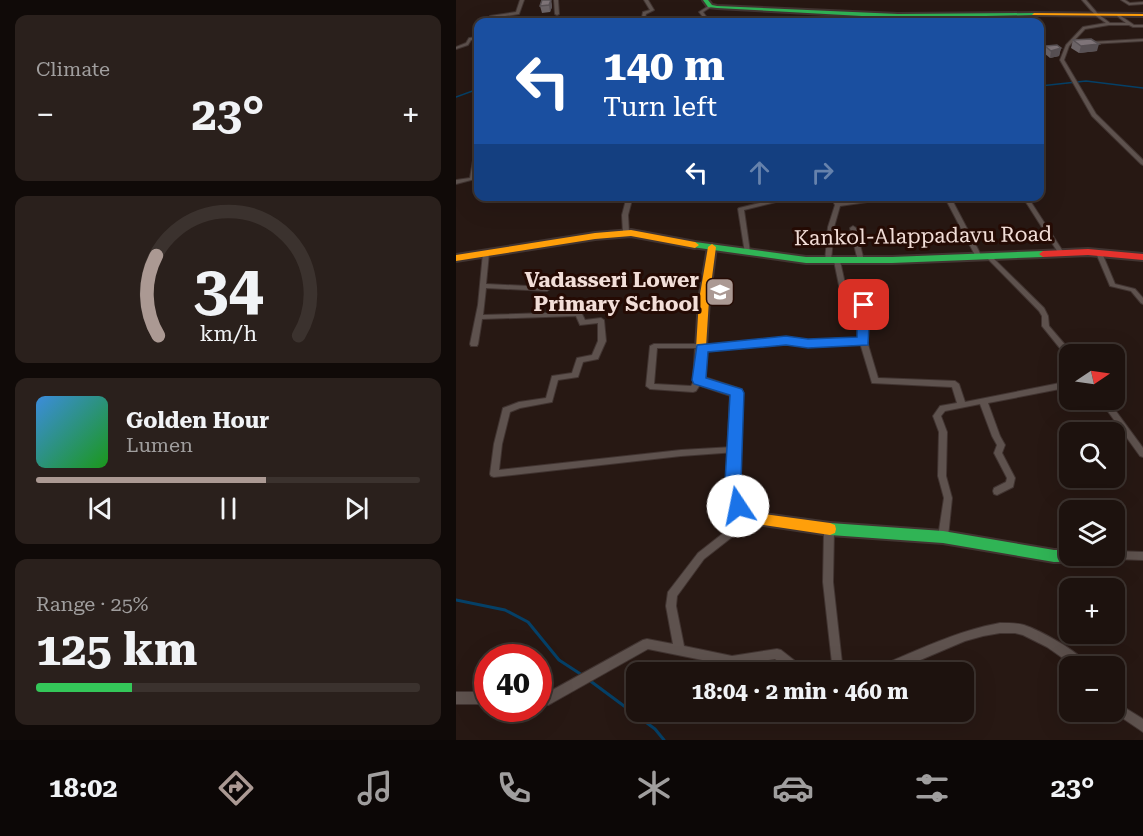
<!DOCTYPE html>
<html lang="en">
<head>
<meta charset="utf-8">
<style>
  :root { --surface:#1d120e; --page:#2a201c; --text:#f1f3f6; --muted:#a09e9e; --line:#3b322e; --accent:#ab9993 }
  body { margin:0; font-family:"Roboto Serif",serif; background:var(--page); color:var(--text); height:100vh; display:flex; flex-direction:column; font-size:22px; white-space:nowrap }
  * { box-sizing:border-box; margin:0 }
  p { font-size:20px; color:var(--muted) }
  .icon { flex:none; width:33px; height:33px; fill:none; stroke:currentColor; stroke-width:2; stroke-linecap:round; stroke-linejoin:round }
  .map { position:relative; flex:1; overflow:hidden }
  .details { display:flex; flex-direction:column; gap:15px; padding:15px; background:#100a08; width:456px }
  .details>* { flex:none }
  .banner { position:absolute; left:18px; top:18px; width:570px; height:183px; border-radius:12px; box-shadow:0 6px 24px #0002,0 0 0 2px var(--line); background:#1a4fa0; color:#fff; overflow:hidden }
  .needle { width:39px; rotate:77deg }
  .tools { position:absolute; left:603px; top:344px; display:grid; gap:12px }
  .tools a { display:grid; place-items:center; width:66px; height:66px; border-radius:12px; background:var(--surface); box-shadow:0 6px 24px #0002,0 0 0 2px var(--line); font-size:30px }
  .speed { position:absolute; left:18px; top:644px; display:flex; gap:12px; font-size:30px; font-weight:700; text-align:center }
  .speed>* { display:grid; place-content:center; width:78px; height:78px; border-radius:50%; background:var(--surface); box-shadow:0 6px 24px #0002,0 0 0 2px var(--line); line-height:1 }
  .speed .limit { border:9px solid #d22; background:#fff; color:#111 }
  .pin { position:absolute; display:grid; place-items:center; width:51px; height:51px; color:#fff; margin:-26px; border-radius:12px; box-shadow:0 3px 9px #0006 }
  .me { position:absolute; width:66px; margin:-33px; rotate:349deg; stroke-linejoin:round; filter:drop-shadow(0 0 4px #0008) }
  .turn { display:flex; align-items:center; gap:21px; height:126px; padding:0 30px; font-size:27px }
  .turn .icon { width:78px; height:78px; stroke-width:2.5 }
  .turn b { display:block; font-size:42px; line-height:51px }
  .lanes { display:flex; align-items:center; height:57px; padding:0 30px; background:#0003; justify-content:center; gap:30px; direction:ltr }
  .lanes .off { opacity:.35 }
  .big { font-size:45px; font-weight:700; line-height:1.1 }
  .details .card { flex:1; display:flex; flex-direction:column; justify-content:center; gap:9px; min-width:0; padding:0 21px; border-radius:12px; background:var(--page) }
  .details .dial { align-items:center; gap:0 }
  .dial svg { height:156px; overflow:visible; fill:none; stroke:var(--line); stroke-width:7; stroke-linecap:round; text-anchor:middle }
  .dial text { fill:var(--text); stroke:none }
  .song { display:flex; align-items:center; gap:18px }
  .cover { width:72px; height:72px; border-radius:9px; background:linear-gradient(135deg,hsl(210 70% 55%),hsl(120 70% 35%)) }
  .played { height:6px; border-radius:3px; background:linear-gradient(90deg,var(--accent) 60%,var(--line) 60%) }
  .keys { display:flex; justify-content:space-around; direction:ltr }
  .heat { display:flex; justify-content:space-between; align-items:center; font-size:33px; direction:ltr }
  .charge { height:9px; border-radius:4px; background:linear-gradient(90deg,#34c759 25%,var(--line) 0) }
  .trip { position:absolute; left:170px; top:662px; width:348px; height:60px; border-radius:12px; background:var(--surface); box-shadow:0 6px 24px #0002,0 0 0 2px var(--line); font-weight:700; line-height:60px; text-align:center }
  .dock { display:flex; height:96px; justify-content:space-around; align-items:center; background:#0c0706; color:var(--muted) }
  .dock .icon { width:42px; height:42px }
  .dock .selected { color:var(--accent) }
  .dock b { font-size:27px; color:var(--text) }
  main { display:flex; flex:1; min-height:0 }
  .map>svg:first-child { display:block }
</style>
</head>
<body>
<main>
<section class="details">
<div class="card"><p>Climate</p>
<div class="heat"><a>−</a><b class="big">23°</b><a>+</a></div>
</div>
<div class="card dial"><svg viewBox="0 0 100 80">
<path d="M14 69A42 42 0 1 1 86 69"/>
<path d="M14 69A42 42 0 0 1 13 28" stroke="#ab9993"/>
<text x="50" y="56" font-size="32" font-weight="700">34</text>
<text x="50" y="72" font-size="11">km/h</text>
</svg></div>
<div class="card">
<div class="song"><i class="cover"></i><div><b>Golden Hour</b><p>Lumen</p></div></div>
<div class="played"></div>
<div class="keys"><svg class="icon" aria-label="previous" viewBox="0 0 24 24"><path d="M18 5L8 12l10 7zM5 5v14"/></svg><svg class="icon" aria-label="pause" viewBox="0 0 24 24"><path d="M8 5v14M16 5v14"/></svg><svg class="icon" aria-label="next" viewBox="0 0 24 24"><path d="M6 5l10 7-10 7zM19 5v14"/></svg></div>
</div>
<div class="card"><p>Range · 25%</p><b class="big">125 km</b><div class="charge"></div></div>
</section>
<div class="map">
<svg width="687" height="740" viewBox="0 0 687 740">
  <rect width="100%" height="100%" fill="#271813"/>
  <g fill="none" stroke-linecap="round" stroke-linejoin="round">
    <!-- stream-far1 -->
    <path stroke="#054067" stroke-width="1.5" d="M584,86L630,81L687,88
      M0,97L22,89"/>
    <!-- stream -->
    <path stroke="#054067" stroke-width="3" d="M0,600L49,610L72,622L103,660L126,675
      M133,680L199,729L208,740"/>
    <!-- street casing -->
    <g stroke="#413431" stroke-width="2">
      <path id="street" d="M64,0H68L63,14L36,18L34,22H31L34,16L60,12Z
        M98,0H102L103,14L101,15L99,14Z
        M188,0H192L198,10L190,14L188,22H185L187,12L194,10Z
        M626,0H630L642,14L654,23H670L661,16L662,14L678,25H687V27H677L673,25H653L629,29L613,46L608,60L640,114L687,160V165L685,164L636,116L604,60L610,45L627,27L650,23L640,16Z
        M665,0H669L674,3L687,2V4L673,5Z
        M254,5L255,7L247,12L254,22H251L243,12Z
        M430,14L432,15L430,22H427L428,15Z
        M459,15L466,21V22H463L458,17Z
        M22,37V39L15,40L12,45L0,49V47L10,43L13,38Z
        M687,39V41L634,44L632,43L634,42Z
        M22,147V159L19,179L0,184V180L14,178L19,149Z
        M171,196H177L172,215L173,233L170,235L167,233L166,215Z
        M332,196H344L288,210L294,252L293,253H289L282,209L283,208Z
        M374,196H379L384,203L434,196H452L384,206L378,227L375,261L372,263L369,261L372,227L379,205Z
        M488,196H494L526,257L525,258L523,259L520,257Z
        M566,196H571L608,253L607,254H603Z
        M397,226L400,228L408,261L407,262L405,263L402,261L394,228Z
        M30,251L33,253L30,284L91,287L94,289L91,291L30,288L27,315L123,312H125L129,320L145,318L148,320L150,341L142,359L127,362L122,377L102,380L96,402L64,408L54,412L46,444L43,470L225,450L277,447L280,448L281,450L280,452L225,456L38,477L35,476L34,474L38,444L47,408L63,402L90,398L96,376L116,373L121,358L136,355L142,341V323L124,325L120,316L26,319L22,344L21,346H15L14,344L22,305L27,253Z
        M643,251L646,253L659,284L679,289L687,298V304L685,303L675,291L654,286L640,253Z
        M532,254L534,255L588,308L592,316L593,326L617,354H614V357H611L586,326V316L583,311L530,257V255Z
        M381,259L384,261L390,288L408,291L411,293V341L422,378L499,381L503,384L509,402L614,381V387L532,403L544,436L549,445L546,453L559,478L557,487L541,495L538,494L537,491L538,488L550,482L551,478L538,453L541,445L536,436L524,404L489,411L485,416L491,432L490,476L496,498L492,537L490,540L487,541L484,540L482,537L488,498L482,476L483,432L477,416L484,406L501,403L496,387L416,383L404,343L352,345L330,342L246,350L243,348H201L198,384L235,386L240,378L243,377L247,380L240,391L237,392L194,389L190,386L194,346L198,344H246L249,345L330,338L352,341L403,339L405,295L387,292L384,290L378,261Z
        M643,399H651L687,448V457L684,456Z
        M288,513L291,514L293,517L285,530L248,559L221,596L220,606L228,646L276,656L321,649L325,650L348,668L349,672H335L319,659L276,666L192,649L96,703L92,705L82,704V692L91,693L187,640L191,639L217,644L210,606L212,592L242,553L279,524L285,514Z
        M373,526L376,527L378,530L377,582L387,672H377L367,582L368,530L370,527Z
        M658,551L687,552V560L658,559L655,558L653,555H658Z
        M544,623C552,623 560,623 568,625C583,630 625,652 632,666H618L591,647L567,635L559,633H544L527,636L509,641L436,672H418L419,668C460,651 500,631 544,623Z
        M0,692H32V704H0Z
        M658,701L687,719V732L656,711H658Z"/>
    </g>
    <!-- fast casing -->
    <g stroke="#413431" stroke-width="4">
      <path id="fast" d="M247,0H252L256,5L261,6L442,14L578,13L580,14L578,15L442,18L261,8L252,7Z
        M239,242L350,257H436L587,251L591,254L587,257L436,263H350L236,247L235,245Z
        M374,523L487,531L598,550H614V555H658V550L662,551L664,555L662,559L657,561L598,562L487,543L374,535L369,533L368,529L369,525Z"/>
    </g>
    <!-- slow casing -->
    <g stroke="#413431" stroke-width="4">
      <path id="slow" d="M578,13L687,14V16L576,15Z
        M175,230L239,242L243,245L239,248L175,236L139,239L0,261V255L139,233Z
        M256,244L260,247L253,300L248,378L285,390L286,393L283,482L293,512L374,523L379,525L380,529L379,533L374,535L288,522L283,521L282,517L271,482L275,395L239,383L238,380L243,300L252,247Z"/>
    </g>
    <!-- jam casing -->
    <g stroke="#413431" stroke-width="4">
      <path id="jam" d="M632,249L687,254V260L632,255L587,257L583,254L587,251Z"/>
    </g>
    <!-- street -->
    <use href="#street" fill="#5e524e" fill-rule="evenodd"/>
    <!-- fast -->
    <use href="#fast" fill="#30b455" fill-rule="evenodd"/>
    <!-- slow -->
    <use href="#slow" fill="#ff9f0a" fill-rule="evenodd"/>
    <!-- jam -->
    <use href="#jam" fill="#e5322d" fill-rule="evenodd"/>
  </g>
  <!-- wall -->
  <path fill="#6c6467" d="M95,0L96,7L94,12L86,13L84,6Z
    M617,40L641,51L623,53L615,48Z
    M589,46L605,48L603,56L594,58L588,53Z
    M258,280L272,286L273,295L262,298L259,290Z"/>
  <!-- shaded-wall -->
  <path fill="#585154" d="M95,0L96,7L94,12L93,5Z
    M643,44L641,51L623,53L625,46Z
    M605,48L603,56L594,58L595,51Z
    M272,286L273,295L262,298L261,288Z"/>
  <!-- building -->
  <path fill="#7e7478" stroke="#585154" stroke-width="1.5" d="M86,0H95L93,5L84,6Z
    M635,39L643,44L625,46L617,40Z
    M601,45L605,48L595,51L589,46Z
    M268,279L272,286L261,288L258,280Z"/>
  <!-- route -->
  <path fill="#1a73e8" stroke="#114b97" stroke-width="1.5" d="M408,301L414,305L412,345L352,348L330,345L252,352L250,378L286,389L288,393L285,482L291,506L288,511L282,513L277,511L269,482L274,395L238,384L236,380L241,345L330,336L352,339L401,337V305Z"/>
  <!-- icons -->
  <defs>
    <g id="school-square" transform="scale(1.5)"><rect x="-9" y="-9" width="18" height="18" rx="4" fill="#ab9993" stroke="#250b04"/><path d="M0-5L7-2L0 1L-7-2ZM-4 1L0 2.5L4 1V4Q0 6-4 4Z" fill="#fff"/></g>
  </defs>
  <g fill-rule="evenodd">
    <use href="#school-square" x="264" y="292"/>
  </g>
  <g text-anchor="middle" stroke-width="6" stroke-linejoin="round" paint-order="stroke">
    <!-- street labels -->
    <g font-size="21" fill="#f2ded8" stroke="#250b04">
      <text transform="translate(467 236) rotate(-1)" y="7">Kankol-Alappadavu Road</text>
    </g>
    <!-- poi labels -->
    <g font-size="21" font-weight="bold" fill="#f2ded8" stroke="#250b04" text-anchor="end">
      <text x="243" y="287">Vadasseri Lower<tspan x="243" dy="24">Primary School</tspan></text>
    </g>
  </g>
</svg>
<div class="tools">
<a><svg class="needle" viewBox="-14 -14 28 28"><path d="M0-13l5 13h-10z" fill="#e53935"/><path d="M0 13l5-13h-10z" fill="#a09e9e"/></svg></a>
<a><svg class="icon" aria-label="search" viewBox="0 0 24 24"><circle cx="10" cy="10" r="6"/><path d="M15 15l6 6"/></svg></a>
<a><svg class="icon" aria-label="layers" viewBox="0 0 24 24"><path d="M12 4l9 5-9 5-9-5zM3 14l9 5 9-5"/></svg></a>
<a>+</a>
<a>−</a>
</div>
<div class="speed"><div class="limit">40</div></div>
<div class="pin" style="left:408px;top:305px;background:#d93025"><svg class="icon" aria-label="arrive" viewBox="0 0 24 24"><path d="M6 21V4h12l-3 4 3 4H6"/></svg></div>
<svg class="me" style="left:282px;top:506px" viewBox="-20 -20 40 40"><circle r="19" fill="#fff"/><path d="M0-13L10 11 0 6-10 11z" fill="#1a73e8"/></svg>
<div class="trip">18:04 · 2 min · 460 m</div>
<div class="banner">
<div class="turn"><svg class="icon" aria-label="left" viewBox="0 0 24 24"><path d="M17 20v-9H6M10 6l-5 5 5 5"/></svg><div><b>140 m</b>Turn left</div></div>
<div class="lanes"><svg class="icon" aria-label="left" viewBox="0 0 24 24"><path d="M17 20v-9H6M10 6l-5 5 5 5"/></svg><svg class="icon off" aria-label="ahead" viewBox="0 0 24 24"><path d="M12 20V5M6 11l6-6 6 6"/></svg><svg class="icon off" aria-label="right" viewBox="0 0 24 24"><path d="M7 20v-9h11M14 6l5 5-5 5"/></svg></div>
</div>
</div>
</main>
<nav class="dock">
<b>18:02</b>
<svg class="icon selected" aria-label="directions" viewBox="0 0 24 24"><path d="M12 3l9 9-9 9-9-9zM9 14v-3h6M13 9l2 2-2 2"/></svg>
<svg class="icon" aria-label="music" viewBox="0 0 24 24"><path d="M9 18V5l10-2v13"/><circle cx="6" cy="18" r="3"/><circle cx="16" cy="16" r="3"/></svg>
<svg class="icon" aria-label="phone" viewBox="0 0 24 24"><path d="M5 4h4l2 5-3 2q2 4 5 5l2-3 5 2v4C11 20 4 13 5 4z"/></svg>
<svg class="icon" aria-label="climate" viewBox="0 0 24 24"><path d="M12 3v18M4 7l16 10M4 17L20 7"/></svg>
<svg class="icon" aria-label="car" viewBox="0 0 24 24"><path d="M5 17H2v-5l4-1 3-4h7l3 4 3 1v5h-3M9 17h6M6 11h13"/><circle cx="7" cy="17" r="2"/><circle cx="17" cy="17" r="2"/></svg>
<svg class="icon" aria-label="filters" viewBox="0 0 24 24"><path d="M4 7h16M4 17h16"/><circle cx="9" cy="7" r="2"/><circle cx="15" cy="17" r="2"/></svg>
<b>23°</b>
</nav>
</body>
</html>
